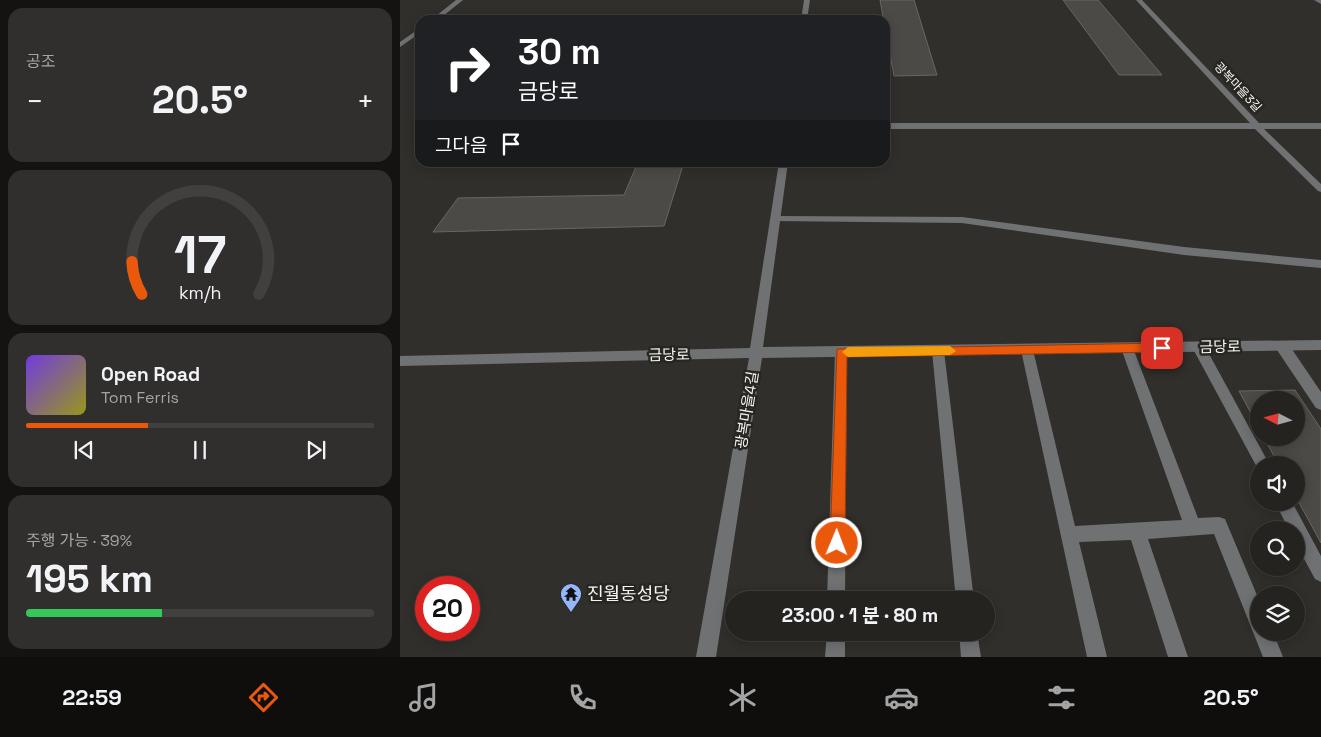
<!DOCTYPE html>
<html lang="ko">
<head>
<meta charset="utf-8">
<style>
  :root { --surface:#252320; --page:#312f2d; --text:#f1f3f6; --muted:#a3a4a5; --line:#42403e; --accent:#ea580c }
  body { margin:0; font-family:"Space Grotesk","Noto Sans KR",sans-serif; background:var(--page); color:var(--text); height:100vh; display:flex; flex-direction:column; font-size:19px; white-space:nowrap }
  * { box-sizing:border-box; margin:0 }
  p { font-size:16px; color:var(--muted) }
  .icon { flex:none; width:28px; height:28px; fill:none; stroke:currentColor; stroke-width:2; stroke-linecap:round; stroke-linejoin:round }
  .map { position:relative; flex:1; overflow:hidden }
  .side { display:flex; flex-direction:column; gap:8px; padding:8px; background:#141312; width:400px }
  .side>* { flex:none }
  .banner { position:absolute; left:15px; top:15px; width:475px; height:152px; border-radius:15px; box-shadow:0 2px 12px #0003,0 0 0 1px var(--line); background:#202124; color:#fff; overflow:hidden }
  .needle { width:32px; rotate:276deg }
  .tools { position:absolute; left:850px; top:391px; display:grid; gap:10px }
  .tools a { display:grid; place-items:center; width:55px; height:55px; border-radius:50%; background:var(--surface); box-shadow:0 2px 12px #0003,0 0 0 1px var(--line); font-size:25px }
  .speed { position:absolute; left:15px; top:576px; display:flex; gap:10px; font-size:25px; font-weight:700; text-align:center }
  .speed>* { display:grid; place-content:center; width:65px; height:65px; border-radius:50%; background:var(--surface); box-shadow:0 2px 12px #0003,0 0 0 1px var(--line); line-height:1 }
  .speed .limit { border:8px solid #d22; background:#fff; color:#111 }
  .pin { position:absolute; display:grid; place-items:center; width:42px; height:42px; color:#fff; margin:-21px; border-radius:10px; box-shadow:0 2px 8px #0006 }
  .me { position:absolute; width:55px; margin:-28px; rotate:1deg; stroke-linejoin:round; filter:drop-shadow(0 0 4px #0008) }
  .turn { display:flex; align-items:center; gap:18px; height:105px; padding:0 20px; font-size:22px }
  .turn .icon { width:65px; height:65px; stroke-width:2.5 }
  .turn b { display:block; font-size:35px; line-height:42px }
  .then { display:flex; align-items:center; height:48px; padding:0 20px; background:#0003; gap:10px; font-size:19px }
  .big { font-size:38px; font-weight:700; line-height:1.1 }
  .side .card { flex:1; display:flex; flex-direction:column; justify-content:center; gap:8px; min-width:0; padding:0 18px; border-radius:15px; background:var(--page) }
  .side .dial { align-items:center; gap:0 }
  .dial svg { height:130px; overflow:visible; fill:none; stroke:var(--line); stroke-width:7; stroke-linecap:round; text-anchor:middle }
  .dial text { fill:var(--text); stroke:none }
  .song { display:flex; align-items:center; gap:15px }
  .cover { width:60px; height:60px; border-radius:8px; background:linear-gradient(135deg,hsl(260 70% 55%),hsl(60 70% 35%)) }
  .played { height:5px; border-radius:2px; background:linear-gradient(90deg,var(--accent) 35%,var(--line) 35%) }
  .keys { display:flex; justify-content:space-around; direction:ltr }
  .heat { display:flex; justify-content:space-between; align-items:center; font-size:28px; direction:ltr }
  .charge { height:8px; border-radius:4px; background:linear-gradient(90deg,#34c759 39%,var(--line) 0) }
  .trip { position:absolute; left:325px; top:591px; width:270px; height:50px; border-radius:25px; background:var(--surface); box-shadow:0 2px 12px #0003,0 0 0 1px var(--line); font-weight:700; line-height:50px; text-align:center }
  .tabs { display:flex; height:80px; justify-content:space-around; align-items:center; background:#0f0e0d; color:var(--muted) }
  .tabs .icon { width:35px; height:35px }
  .tabs .selected { color:var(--accent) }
  .tabs b { font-size:22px; color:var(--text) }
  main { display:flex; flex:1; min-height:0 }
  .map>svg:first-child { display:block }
</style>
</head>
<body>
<main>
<section class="side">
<div class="card"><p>공조</p>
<div class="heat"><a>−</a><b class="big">20.5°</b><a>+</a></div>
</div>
<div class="card dial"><svg viewBox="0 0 100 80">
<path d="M14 69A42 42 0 1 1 86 69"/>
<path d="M14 69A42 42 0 0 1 8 49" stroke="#ea580c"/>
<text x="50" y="56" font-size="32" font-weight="700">17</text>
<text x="50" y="72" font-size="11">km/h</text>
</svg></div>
<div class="card">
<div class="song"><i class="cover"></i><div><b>Open Road</b><p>Tom Ferris</p></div></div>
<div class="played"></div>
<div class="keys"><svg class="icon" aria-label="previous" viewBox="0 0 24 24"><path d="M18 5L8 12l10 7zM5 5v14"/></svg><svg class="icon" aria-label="pause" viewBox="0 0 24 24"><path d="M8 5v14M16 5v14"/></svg><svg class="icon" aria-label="next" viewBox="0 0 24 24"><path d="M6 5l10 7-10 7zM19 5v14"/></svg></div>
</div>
<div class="card"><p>주행 가능 · 39%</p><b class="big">195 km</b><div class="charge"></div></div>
</section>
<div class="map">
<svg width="921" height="657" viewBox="0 0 921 657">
  <rect width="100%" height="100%" fill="#312f2b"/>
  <!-- building -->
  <path fill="#4c4a46" stroke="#696762" d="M480,0H514L537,75L494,76Z
    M663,0H698L762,75H719Z
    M238,162H284L264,226L33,232L58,198L224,195Z
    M895,390L921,429V543L896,497V465H879L864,438H896V400H859V428L839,391Z"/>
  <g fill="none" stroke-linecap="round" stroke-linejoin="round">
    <!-- lane -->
    <path fill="#707173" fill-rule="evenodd" d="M376,216L562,217L784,247L921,260V268L784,255L562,223L372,221L371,219Z
      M882,341L887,342L921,392V410L916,408L877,350L876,346L877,342Z
      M798,342L803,343L867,460L870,465H859V471L792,347L793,343Z
      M727,343L732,344L733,348L798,518L819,517L825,519L859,600V632H873L883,657H863L814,534L748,539L788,657H768L731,540L679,542L707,657H687L621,350L622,346H632L633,350L675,526L782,520L721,348L722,344Z
      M538,346L543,347L544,351L574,600H556L532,351L533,347Z
      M441,347L446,348L447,352L445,600H427L435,352L436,348Z
      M875,502H892L921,556V582L915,579L896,544V530H889Z
      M427,632H445V657H425Z
      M559,632H577L581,657H561Z"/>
    <!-- street -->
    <path fill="#707173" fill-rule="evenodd" d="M56,0H63L38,20H31Z
      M404,0H410L407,20H401Z
      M736,0H742L859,123H921V129H864L921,184V192L918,191L855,129H485V123H850Z
      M914,0H921V4Z
      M20,28V33L0,47V42Z
      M379,162H388L363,347L921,340V350L362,358L316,657H296L349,358L0,366V356L350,348Z"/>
  </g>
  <!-- route -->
  <path fill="#ea580c" stroke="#983908" d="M762,343L768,348L762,352L447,357L445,543L443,548L437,551L432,548L430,543L437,349Z"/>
  <!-- slow -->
  <path fill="#f59e0b" d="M550,346L556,351L550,355L448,357L442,352L448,347Z"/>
  <!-- icons -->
  <defs>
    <g id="temple-pin" transform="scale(1.125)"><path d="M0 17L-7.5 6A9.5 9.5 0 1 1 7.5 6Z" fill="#95b6fd" stroke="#272621"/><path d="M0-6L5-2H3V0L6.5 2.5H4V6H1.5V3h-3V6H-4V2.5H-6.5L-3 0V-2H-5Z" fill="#111"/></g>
  </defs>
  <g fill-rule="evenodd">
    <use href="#temple-pin" x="171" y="594"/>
  </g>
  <g text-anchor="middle" stroke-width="5" stroke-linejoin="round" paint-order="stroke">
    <!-- far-street labels -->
    <g font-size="12" fill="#f5f4f1" stroke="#272621">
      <text transform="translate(838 87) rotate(47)" y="4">광복마을3길</text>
    </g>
    <!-- street labels -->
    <g font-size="15" fill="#f5f4f1" stroke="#272621">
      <text transform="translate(820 347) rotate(-1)" y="5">금당로</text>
      <text transform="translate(269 355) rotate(-1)" y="5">금당로</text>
      <text transform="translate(347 410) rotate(-81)" y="5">광복마을4길</text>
    </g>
    <!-- near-poi labels -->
    <g font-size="18" fill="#f5f4f1" stroke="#272621" text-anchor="start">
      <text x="187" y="600">진월동성당</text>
    </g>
  </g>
</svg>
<div class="tools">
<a><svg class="needle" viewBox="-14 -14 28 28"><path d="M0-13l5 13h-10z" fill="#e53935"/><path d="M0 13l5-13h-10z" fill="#a3a4a5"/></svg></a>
<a><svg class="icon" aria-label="sound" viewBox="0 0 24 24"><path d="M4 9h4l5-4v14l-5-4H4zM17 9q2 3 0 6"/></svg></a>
<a><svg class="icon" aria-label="search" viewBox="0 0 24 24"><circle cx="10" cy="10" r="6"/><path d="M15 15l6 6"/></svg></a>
<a><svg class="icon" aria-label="layers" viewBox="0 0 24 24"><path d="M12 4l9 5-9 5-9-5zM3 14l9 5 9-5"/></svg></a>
</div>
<div class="speed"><div class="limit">20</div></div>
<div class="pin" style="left:762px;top:348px;background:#d93025"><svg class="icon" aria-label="arrive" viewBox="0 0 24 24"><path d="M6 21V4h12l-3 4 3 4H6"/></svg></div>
<svg class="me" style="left:437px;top:543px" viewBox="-20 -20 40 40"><circle r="17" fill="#ea580c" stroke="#fff" stroke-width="3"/><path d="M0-11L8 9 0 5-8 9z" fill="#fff"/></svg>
<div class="trip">23:00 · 1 분 · 80 m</div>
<div class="banner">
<div class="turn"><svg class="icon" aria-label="right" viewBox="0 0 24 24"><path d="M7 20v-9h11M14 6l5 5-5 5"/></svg><div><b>30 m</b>금당로</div></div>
<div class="then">그다음<svg class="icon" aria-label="arrive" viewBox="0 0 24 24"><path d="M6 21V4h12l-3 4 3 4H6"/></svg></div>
</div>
</div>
</main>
<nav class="tabs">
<b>22:59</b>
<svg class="icon selected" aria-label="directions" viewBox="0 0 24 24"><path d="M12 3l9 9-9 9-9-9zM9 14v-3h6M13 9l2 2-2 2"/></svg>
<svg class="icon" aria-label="music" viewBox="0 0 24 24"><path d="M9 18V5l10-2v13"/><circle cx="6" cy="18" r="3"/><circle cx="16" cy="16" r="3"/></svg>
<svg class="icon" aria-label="phone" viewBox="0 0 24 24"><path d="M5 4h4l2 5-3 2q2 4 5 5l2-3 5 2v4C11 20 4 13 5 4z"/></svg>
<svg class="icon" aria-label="climate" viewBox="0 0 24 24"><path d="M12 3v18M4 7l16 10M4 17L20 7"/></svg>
<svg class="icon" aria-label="car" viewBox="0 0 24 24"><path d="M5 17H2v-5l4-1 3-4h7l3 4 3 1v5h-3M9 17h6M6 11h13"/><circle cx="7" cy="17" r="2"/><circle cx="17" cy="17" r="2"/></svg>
<svg class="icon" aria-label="filters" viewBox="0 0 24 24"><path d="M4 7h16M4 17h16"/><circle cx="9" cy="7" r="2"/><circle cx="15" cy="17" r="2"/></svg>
<b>20.5°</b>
</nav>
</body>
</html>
